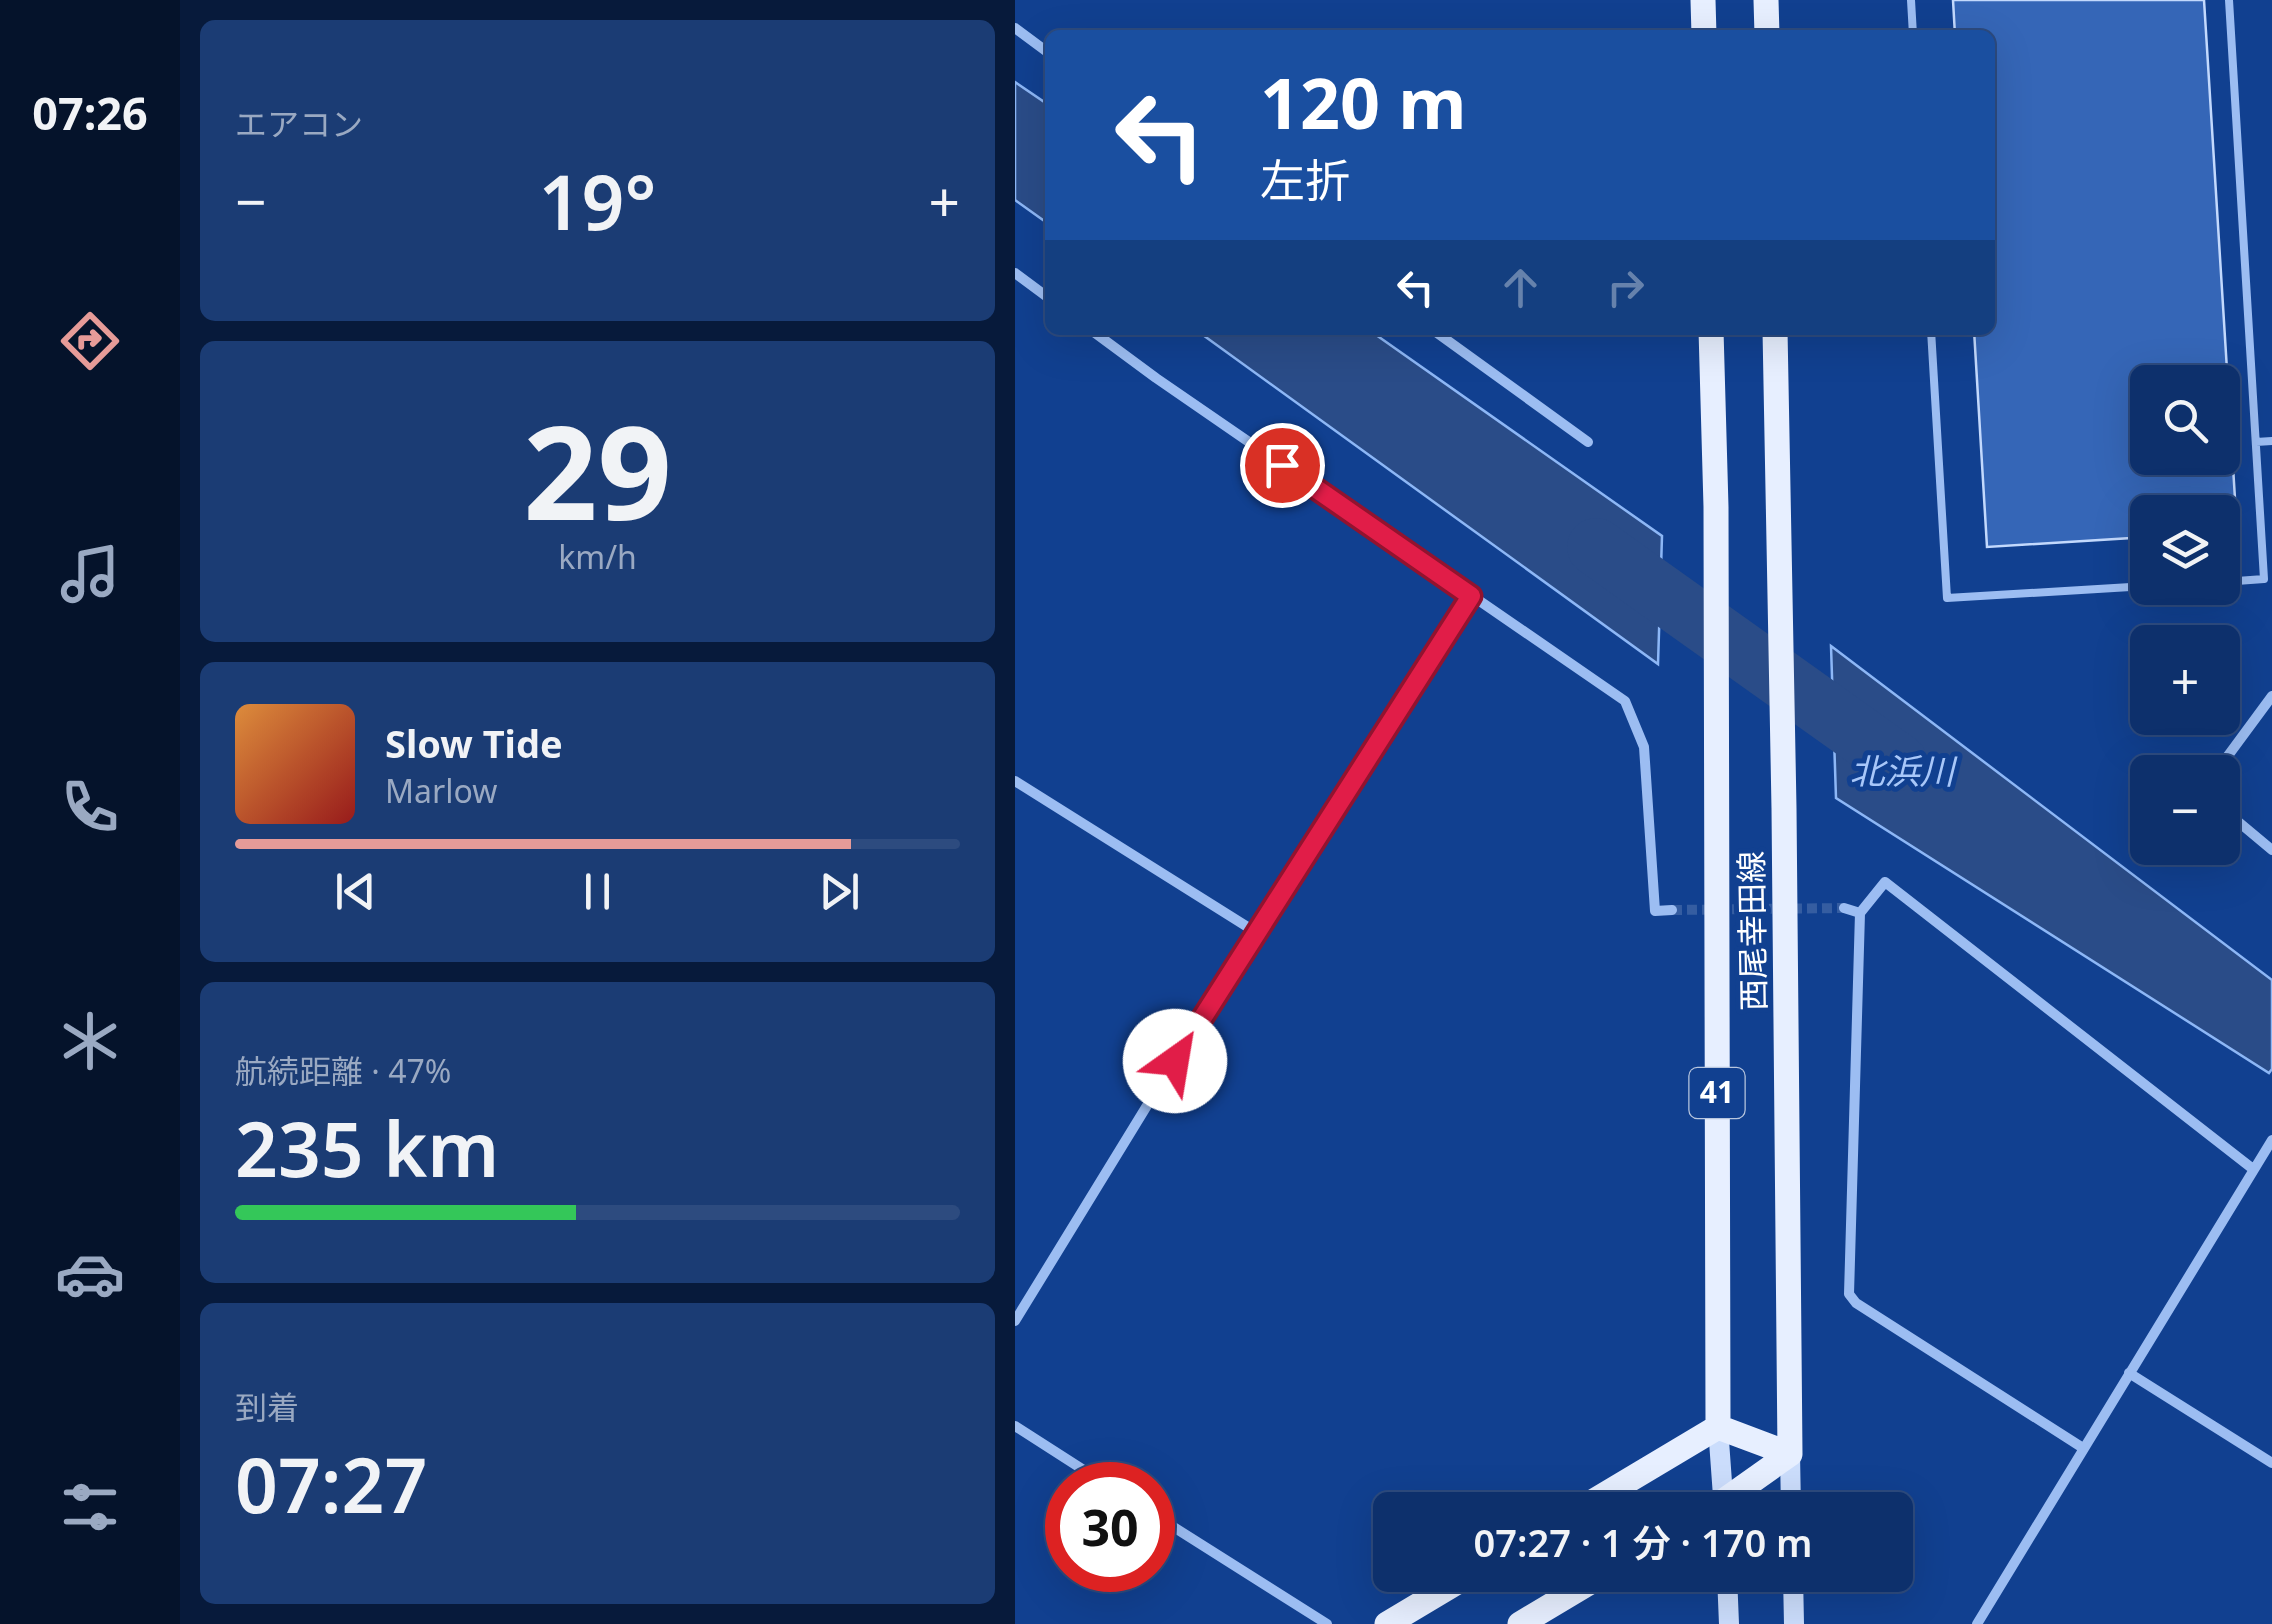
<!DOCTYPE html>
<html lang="ja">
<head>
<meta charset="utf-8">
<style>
  :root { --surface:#0d306c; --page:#1b3c74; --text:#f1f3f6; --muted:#9aa9c2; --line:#2d4b7f; --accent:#e69b98 }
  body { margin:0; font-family:"Noto Sans","Noto Sans JP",sans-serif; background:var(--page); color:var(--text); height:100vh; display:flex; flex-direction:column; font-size:38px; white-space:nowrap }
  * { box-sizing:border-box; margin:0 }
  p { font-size:32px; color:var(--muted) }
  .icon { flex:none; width:55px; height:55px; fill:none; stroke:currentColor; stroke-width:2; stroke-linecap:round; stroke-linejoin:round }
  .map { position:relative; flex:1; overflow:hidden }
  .details { display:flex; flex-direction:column; gap:20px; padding:20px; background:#071a3b; width:835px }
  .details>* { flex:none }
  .top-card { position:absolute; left:30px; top:30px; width:950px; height:305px; border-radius:15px; box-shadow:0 10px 40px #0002,0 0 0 2px var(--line); background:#1a4fa0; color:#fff; overflow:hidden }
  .controls { position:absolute; left:1115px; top:365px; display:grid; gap:20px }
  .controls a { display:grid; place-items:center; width:110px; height:110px; border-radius:15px; background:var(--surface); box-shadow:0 10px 40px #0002,0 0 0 2px var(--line); font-size:50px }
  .speed { position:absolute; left:30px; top:1462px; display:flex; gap:20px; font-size:50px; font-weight:700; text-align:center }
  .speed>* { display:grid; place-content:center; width:130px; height:130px; border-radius:50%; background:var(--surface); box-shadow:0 10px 40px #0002,0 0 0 2px var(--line); line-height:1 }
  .speed .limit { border:15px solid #d22; background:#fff; color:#111 }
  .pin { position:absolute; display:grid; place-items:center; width:85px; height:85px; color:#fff; margin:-42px; border:5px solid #fff; border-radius:50%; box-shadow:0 2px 10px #0007 }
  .me { position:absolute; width:110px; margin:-55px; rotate:32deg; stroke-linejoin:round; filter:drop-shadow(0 0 8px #0008) }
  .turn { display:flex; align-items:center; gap:35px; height:210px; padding:0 50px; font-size:45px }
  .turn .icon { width:130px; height:130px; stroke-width:2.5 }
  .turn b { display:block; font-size:70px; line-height:85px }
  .lanes { display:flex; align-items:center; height:95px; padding:0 50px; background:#0003; justify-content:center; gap:50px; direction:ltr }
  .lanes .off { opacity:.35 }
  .big { font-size:75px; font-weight:600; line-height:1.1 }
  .details .card { flex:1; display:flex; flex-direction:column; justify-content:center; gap:15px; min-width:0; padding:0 35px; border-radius:15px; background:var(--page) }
  .details .dial { align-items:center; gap:0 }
  .dial b { font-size:130px; line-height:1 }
  .song { display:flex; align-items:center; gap:30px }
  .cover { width:120px; height:120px; border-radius:15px; background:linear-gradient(135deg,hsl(30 70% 55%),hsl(0 70% 35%)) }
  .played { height:10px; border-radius:5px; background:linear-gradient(90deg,var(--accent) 85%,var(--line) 85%) }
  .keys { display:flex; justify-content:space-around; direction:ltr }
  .heat { display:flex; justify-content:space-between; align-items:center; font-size:55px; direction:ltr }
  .charge { height:15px; border-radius:8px; background:linear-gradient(90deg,#34c759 47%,var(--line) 0) }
  .trip { position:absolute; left:358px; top:1492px; width:540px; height:100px; border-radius:15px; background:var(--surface); box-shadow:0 10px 40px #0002,0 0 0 2px var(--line); font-weight:600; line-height:100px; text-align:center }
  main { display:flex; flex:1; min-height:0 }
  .tabs { display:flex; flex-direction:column; width:180px; justify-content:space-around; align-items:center; background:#05132b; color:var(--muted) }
  .tabs .icon { width:70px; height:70px }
  .tabs .selected { color:var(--accent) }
  .tabs b { font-size:45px; color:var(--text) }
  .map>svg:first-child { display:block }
</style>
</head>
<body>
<main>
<nav class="tabs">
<b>07:26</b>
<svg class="icon selected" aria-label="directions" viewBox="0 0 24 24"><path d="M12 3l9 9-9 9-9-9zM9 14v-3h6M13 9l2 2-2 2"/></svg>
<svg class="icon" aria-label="music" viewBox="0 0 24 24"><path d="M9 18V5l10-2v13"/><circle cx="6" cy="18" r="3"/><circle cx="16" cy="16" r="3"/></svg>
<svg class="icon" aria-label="phone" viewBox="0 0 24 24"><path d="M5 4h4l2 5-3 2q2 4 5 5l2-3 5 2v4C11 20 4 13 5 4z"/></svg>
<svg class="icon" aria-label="climate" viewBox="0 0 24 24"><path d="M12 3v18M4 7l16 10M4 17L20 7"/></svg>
<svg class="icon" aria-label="car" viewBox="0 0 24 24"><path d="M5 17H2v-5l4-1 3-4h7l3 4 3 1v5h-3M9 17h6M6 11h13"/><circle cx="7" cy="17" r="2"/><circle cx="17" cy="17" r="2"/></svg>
<svg class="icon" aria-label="filters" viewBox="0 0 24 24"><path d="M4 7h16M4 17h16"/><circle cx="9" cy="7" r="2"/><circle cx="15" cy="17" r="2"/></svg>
</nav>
<section class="details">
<div class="card"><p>エアコン</p>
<div class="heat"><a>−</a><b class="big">19°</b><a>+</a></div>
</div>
<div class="card dial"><b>29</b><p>km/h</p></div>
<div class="card">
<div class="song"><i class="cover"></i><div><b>Slow Tide</b><p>Marlow</p></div></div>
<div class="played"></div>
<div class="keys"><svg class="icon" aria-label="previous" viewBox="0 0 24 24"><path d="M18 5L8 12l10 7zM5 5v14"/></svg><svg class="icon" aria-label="pause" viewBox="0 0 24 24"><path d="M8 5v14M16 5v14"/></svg><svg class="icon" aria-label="next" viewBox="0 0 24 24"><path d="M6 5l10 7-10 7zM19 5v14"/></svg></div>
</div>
<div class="card"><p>航続距離 · 47%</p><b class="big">235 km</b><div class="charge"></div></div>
<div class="card"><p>到着</p><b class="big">07:27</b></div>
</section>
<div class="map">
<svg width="1257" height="1624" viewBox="0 0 1257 1624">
  <rect width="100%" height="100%" fill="#114090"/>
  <!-- water -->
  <path fill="#2a4c88" stroke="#8db7f6" stroke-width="2.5" d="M0,82L35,106V225L0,200Z
    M181,330H354L647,536L643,664Z
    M816,646L1257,980V1069L1254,1073L821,798Z"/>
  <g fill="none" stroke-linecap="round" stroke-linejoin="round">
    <!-- river -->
    <path stroke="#2a4c88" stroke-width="58" d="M581,547L883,762"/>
  </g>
  <!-- building -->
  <path fill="#3566b7" stroke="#c3d9fd" stroke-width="2.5" fill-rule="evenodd" d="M938,0H1189L1222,531L1208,532V512H1132V537L972,547L959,330H975V35H940ZM1132,382H1208V458H1132Z"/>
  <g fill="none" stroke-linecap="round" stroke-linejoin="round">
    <!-- minor-tunnel -->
    <path stroke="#355da1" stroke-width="10" stroke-dasharray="10 5" stroke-linecap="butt" d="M657,910L829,908"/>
    <!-- service -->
    <path stroke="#9cbdf2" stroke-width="8" d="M896,0L898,35
      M916,330L932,598L1132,586
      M1241,442L1257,441
      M1208,582L1249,579L1214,0"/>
    <!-- minor -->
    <path stroke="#9cbdf2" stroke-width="10" d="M0,28L35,54
      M0,273L35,299
      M76,330L141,378L610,701L629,747L640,911L657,910
      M418,330L573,442
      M1201,772L1257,696
      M0,781L239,931
      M1208,809L1257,850
      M829,908L845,913L870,882L1238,1169
      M845,913L834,1294L841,1303L1068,1448
      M0,1321L239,931L456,596
      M1114,1373L1257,1463
      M0,1426L92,1485
      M138,1514L312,1624
      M962,1624L1257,1140"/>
    <!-- secondary -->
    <path stroke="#cbddfc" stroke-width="20" d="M703,1427L709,1510
      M775,1454L776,1510
      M712,1575L714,1624
      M778,1575L779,1624"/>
    <!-- primary -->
    <path stroke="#e7efff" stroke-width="25" d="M688,0L689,35
      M751,0L752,35
      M696,330L701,507L703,1427
      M760,330L769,808L775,1454
      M703,1427L775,1454
      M564,1510L703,1427
      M696,1510L775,1454
      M372,1624L454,1575
      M505,1624L587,1575"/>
  </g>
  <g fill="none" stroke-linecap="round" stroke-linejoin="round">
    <!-- route casing -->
    <g stroke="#92132f" stroke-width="25">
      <path id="route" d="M160,1061L456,596L267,465"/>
    </g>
    <!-- route -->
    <use href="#route" stroke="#e11d48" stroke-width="18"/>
  </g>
  <g text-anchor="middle" stroke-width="10" stroke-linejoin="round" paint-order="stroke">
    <!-- shield labels -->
    <rect fill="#114090" stroke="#b8c6de" stroke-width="2.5" x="674.5" y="1068" width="55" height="50" rx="8"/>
    <g font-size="30" font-weight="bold" fill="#fff">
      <text x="702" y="1103">41</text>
    </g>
    <!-- street labels -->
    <g font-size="32" fill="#fff" stroke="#114090">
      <text transform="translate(738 931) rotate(-91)" y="11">西尾幸田線</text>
    </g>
    <!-- water labels -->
    <g font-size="35" font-style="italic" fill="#a8c7f9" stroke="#114090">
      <text x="887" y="784">北浜川</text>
    </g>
  </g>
</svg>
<div class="controls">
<a><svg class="icon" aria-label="search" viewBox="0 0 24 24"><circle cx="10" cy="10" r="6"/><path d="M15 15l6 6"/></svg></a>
<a><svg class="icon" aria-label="layers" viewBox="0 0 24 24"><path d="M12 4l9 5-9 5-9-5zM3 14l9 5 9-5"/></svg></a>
<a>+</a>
<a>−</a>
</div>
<div class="speed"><div class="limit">30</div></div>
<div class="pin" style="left:267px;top:465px;background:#d93025"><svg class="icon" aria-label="arrive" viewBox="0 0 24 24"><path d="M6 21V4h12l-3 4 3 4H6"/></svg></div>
<svg class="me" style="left:160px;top:1061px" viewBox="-20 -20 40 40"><circle r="19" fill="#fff"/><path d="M0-13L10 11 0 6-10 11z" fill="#e11d48"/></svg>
<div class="trip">07:27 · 1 分 · 170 m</div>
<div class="top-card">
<div class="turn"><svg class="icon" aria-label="left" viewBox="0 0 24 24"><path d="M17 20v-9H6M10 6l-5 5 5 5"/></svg><div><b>120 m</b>左折</div></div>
<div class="lanes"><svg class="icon" aria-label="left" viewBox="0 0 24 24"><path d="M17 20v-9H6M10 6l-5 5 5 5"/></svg><svg class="icon off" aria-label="ahead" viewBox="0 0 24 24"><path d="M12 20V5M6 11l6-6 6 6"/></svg><svg class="icon off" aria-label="right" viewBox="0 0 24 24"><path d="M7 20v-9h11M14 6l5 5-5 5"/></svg></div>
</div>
</div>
</main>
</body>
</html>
